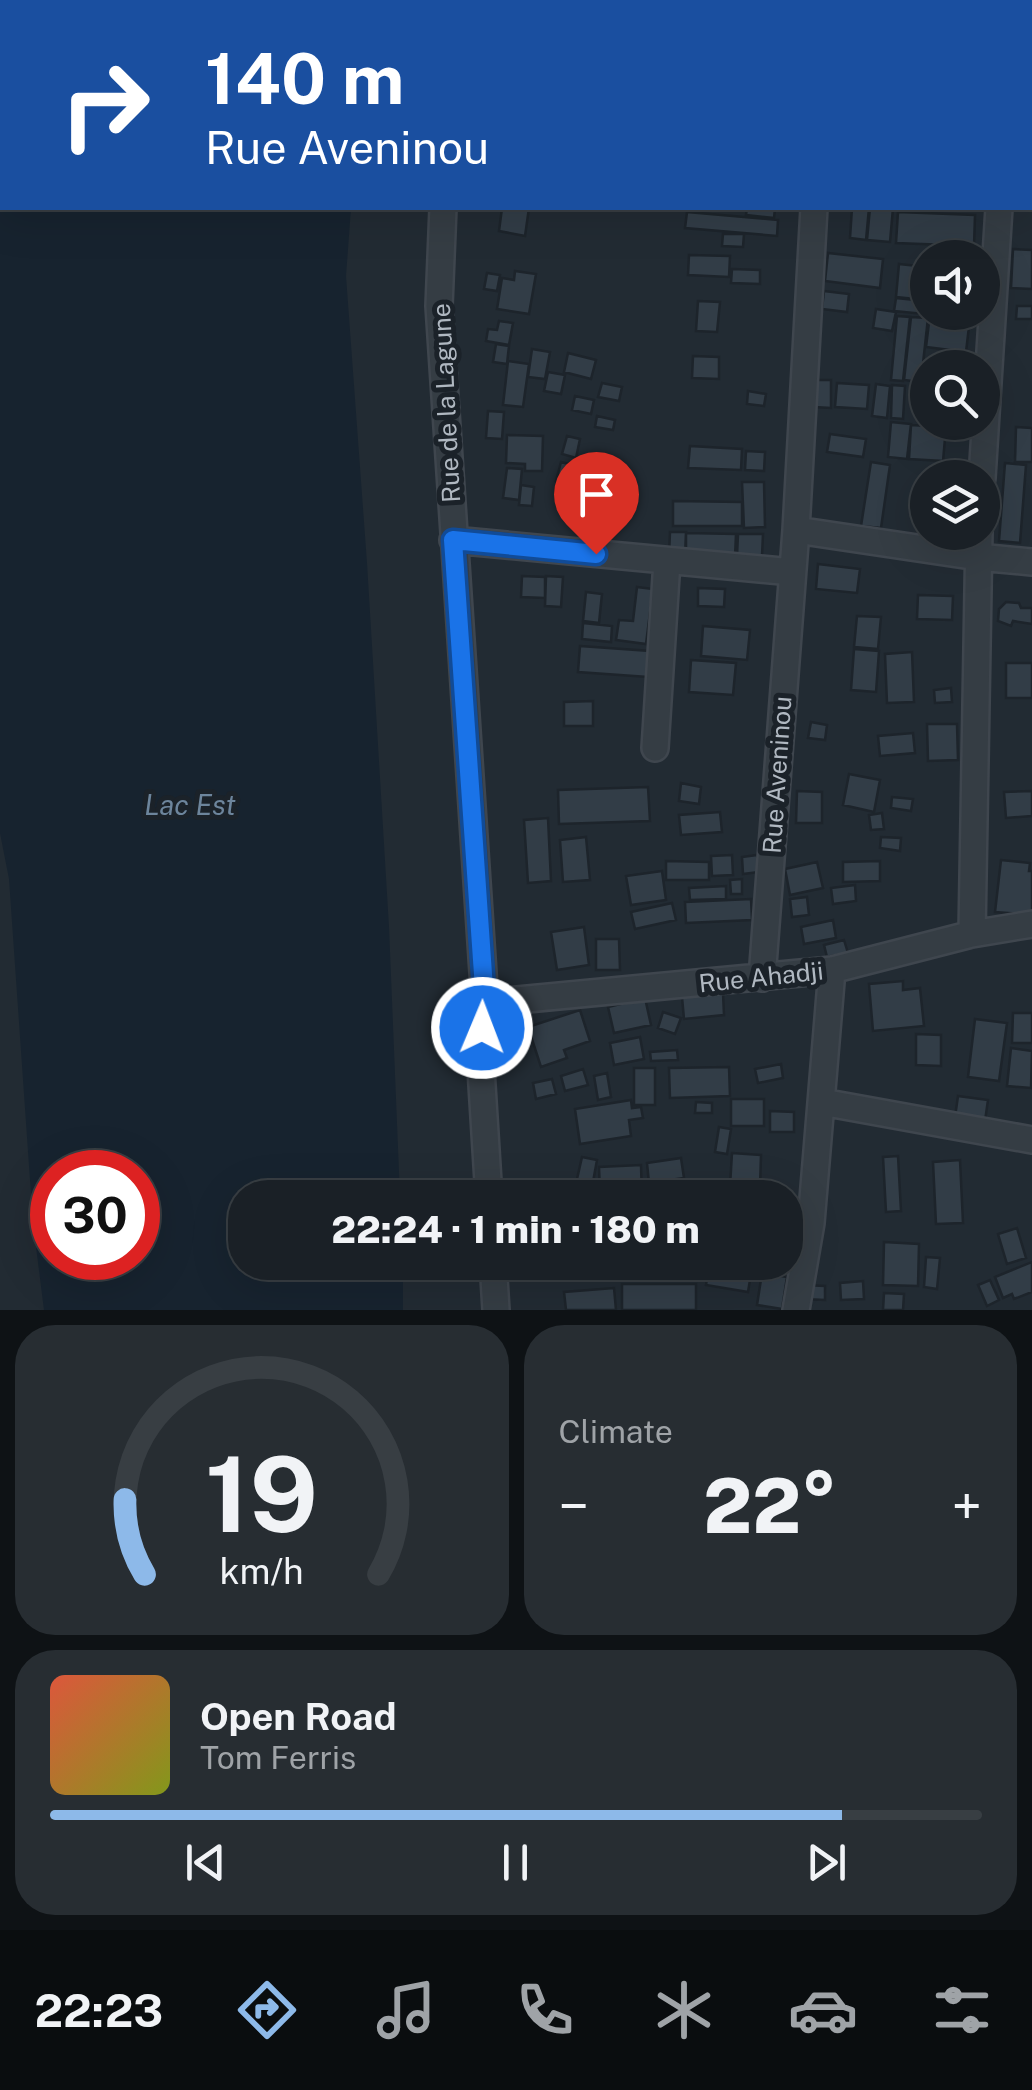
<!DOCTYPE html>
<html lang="en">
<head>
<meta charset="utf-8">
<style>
  :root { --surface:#1a2026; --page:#272d32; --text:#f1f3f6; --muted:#9fa3a7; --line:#383e43; --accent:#8db9e9 }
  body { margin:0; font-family:"Public Sans",sans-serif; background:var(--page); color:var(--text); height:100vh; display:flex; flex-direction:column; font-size:38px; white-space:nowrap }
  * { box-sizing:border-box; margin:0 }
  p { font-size:32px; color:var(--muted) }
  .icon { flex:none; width:55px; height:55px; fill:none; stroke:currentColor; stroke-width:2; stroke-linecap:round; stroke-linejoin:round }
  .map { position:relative; height:1310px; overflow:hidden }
  .drawer { display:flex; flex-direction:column; gap:15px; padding:15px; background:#0e1215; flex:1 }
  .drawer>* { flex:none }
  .guide { position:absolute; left:0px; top:0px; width:1032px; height:210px; box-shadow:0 10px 40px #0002,0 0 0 2px var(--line); background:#1a4fa0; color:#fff; overflow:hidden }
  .controls { position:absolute; left:910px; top:240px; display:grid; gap:20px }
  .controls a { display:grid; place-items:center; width:90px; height:90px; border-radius:50%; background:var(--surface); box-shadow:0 10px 40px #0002,0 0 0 2px var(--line); font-size:50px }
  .speed { position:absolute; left:30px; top:1150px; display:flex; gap:20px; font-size:50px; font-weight:700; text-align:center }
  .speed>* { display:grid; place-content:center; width:130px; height:130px; border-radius:50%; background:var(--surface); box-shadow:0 10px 40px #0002,0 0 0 2px var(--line); line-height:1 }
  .speed .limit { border:15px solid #d22; background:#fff; color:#111 }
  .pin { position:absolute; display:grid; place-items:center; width:85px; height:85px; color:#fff; margin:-102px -42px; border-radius:50% 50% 50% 0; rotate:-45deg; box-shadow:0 0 10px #0007 }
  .pin .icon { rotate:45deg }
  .me { position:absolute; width:110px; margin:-55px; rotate:1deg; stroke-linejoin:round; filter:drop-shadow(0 0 8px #0008) }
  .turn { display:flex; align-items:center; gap:35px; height:210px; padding:0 40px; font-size:45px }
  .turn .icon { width:130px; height:130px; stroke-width:2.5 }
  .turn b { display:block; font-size:70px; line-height:85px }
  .big { font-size:75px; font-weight:800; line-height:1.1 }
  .drawer .tile { flex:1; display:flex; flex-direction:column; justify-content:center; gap:15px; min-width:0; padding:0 35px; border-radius:40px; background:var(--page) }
  .drawer .dial { align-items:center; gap:0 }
  .dial svg { height:260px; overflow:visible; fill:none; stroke:var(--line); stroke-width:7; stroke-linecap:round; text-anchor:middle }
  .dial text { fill:var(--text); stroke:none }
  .song { display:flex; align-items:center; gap:30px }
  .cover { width:120px; height:120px; border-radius:15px; background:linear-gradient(135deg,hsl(10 70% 55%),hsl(70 70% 35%)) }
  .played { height:10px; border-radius:5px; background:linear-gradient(90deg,var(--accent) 85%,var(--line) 85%) }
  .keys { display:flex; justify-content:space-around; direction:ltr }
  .heat { display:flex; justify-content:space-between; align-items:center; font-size:55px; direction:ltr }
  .drawer .tiles { flex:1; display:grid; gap:15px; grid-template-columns:1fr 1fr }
  .tile:last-child { grid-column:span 2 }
  .trip { position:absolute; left:228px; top:1180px; width:575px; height:100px; border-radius:40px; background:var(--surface); box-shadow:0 10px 40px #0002,0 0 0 2px var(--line); font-weight:800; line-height:100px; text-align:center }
  .tab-bar { display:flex; height:160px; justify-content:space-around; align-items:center; background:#0a0d0f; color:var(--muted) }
  .tab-bar .icon { width:70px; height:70px }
  .tab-bar .active { color:var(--accent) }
  .tab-bar b { font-size:45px; color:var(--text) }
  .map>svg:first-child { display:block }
</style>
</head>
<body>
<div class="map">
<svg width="1032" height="1310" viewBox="0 0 1032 1310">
  <rect width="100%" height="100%" fill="#222b33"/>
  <!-- water -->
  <path fill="#17232f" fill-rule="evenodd" d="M0,0H365V2H2V208H351L346,276L367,563L389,927L400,1197L245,1198V1262L403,1263V1310H44L33,1223L9,879L0,833ZM52,1172H138V1258H52Z"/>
  <!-- building -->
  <path fill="#323d47" stroke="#1d242b" stroke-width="2.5" d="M502,208H529L525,236L499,231Z
    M747,208H775L774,218L746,215Z
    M852,208H869L866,240L850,238Z
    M870,208H893L890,242L867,240Z
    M687,212L778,220L777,236L685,228Z
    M898,212L975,215L974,246L896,243Z
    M723,234H744L743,247L722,246Z
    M1013,249L1032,250V289L1011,288Z
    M828,253L883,259L880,288L825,281Z
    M689,255L730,256L729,277L688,275Z
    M899,264L918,266L917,280L927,281L925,300L896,297Z
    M732,269L760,270V284L731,283Z
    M515,271L536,274L529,314L497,309L502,278L514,280Z
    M487,273L500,275L497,291L484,289Z
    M824,291L849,294L847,312L822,309Z
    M896,298L925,301L924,314L894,311Z
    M698,301L720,302L717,332L696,331Z
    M1017,306H1032V319H1016Z
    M876,309L896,312L892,331L873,328Z
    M930,314L970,318L966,352L926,347Z
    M897,316L910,317L903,381L891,380Z
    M911,317L928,318L921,382L904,380Z
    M499,321L513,323L509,345L486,341L488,329L497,330Z
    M496,344L509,346L507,364L493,362Z
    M532,349L550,352L545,379L528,377Z
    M568,353L596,360L591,379L564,372Z
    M693,356L719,357V379L692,378Z
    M508,361L529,364L523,407L503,405Z
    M548,372L565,375L561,394L544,391Z
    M815,380H831V408L814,407Z
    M602,383L622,387L619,401L598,397Z
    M837,383L869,385L867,409L835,407Z
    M876,384L890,386L887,418L872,416Z
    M892,385L905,386L903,419L891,418Z
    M918,386L928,387V403H917Z
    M748,391L766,394L764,406L747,404Z
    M575,396L594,400L591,414L572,410Z
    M488,411L504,412L502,439L486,438Z
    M597,416L615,420L613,430L595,427Z
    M891,422L911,424L907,459L888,457Z
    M911,425L946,427L943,461L909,459Z
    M1016,427L1032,428V462H1015Z
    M830,434L866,439L863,457L827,452Z
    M507,435L543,436L542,471H525V464L506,463Z
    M567,436L580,439L576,458L562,454Z
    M690,446L742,449L741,470L688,468Z
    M746,451L765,452L764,471L745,470Z
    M561,462L585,468L580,487L556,481Z
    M871,462L890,465L881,528L861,526Z
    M1005,463L1026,465L1020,543L999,541Z
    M507,468L522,469L519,500L503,498Z
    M586,470L603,474L600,488L582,484Z
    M742,482H764L765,527L744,528Z
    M521,485L534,487L532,506L519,505Z
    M673,501L742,502V526H673Z
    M581,502L594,506L590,520L577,517Z
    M670,532H686L685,556H669Z
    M686,533L736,534L735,557L686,556Z
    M738,534H763L762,556H737Z
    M818,564L860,569L857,593L816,589Z
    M522,576L545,577V598L521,597Z
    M546,576L563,577L561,607L545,606Z
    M637,587L653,589L646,644L616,640L619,620L633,621Z
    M698,588L725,589L724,607L698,606Z
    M586,592L602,594L599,623L583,621Z
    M918,595L953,596L952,620L917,619Z
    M1006,602L1019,603L1021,608H1032V624L1013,621L1011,626L998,621L999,609Z
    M857,616L881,617L878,649L854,647Z
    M583,623L612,626L611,642L582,639Z
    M703,626L750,630L747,660L701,656Z
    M580,646L650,651L648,677L578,672Z
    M854,649L879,651L876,692L851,690Z
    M912,652L914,702L887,703L885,654Z
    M691,660L736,663L733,695L689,692Z
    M1006,663H1032V698H1006Z
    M951,688L952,702L935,703L934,690Z
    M593,701V726H564V702Z
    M811,722L827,725L825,740L808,738Z
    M927,724H957L958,760L928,761Z
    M913,733L915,753L880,756L878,736Z
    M849,774L880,780L874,812L843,805Z
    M681,783L701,787L699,804L679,801Z
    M648,787L650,821L559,824L558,790Z
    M797,791L822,792V823H796Z
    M1032,791V816L1006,818L1004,792Z
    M892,797L913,799L911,811L891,808Z
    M720,812L722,832L681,835L679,815Z
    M882,813L884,829L871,830L869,815Z
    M548,818L551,881L528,883L524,820Z
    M586,837L590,880L563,882L560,840Z
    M881,837L901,838L900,851L880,848Z
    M732,855L733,875L712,876L711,856Z
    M757,855L759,872L743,874L742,857Z
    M1001,860L1030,863L1029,871H1032V915L995,912Z
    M666,861L709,862V880H666Z
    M880,861V881L843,882V862Z
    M817,862L823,888L790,895L785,869Z
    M662,871L666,900L631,905L626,876Z
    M742,879V894H731L730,880Z
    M855,885L856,901L833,904L831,888Z
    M726,886V899L690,900L689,888Z
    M807,897L809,915L792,917L790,899Z
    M751,899L752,920L686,923L685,902Z
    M672,903L676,920L635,929L631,912Z
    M833,920L836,938L804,944L801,927Z
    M584,927L589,965L557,970L551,932Z
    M596,939H619L620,970H596Z
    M844,940L848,953L827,957L824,945Z
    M903,981V990L920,988L924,1026L873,1031L869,984Z
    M723,993L724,1015L684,1019L682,997Z
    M645,998L651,1025L614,1033L608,1007Z
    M580,1010L590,1041L564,1050L567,1058L541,1067L528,1027Z
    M663,1012L681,1018L675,1034L658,1028Z
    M1013,1013H1032V1043H1012Z
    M975,1019L1007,1023L999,1081L968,1077Z
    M916,1034L941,1035V1066L916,1065Z
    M640,1037L644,1059L614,1065L610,1043Z
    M1011,1048L1032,1051L1031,1088L1007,1086Z
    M677,1050L678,1060L651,1061L650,1052Z
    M781,1064L783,1078L758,1083L755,1069Z
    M729,1067L730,1096L670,1098L669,1068Z
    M634,1068H655V1105H634Z
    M583,1069L588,1085L565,1091L561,1076Z
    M607,1073L611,1097L598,1100L594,1076Z
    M552,1079L556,1094L536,1099L533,1083Z
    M958,1096L988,1100L985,1121L955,1117Z
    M731,1099H764V1126H731Z
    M631,1100L632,1108L641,1107L643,1118L629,1120L631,1136L580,1144L575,1109Z
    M696,1102L712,1103V1113H695Z
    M770,1111L794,1112V1132H770Z
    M719,1127L731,1129L727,1154L715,1152Z
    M732,1153L761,1155L760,1187L730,1186Z
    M898,1156L901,1211L886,1212L883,1157Z
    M582,1157L597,1160L593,1182L577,1179Z
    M681,1158L684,1178L649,1183L647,1163Z
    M960,1160L963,1223L936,1224L933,1162Z
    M641,1165L642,1198H617V1192L600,1193L599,1167Z
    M651,1185H666V1198H651Z
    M578,1191L579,1198H538V1193Z
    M1017,1228L1026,1258L1007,1264L998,1234Z
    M884,1242L919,1244L918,1286L883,1285Z
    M926,1257L940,1258L937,1289L924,1287Z
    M619,1262H644L645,1276L620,1277Z
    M1032,1262V1292L1014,1299L1012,1294L1003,1298L995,1277Z
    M709,1267L751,1274L748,1292L706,1285Z
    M762,1273L787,1277L782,1309L757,1305Z
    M990,1280L999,1300L987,1306L978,1285Z
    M863,1281L864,1299L841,1300L840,1283Z
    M622,1284H696V1310H622Z
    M804,1285L825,1286V1300L803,1299Z
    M614,1288L616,1310H566L564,1292Z
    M884,1293L904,1294L903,1310H883Z"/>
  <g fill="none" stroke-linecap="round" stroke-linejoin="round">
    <!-- minor casing -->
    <g stroke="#3f464e" stroke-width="30">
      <path id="minor" d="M455,2V0
        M825,2V0
        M1011,2V0
        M1030,99H1032
        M443,208L439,306L485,1003L480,1053L489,1198
        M982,478L999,208
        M796,530L978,557L1032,562
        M453,540L792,572
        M655,748L667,561
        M972,934L979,532
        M762,978L796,530L814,208
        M485,1003L832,970L972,934L1032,924
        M822,1102L1032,1140
        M493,1262L496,1310
        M796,1310L811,1223L832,970"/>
    </g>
    <!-- minor -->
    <use href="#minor" stroke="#353d44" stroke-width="25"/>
  </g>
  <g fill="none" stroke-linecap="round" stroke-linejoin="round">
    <!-- route casing -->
    <g stroke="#114b97" stroke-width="25">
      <path id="route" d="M482,1028L485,1003L453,540L596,554"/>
    </g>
    <!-- route -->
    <use href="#route" stroke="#1a73e8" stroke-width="18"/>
  </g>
  <g text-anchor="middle" stroke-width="10" stroke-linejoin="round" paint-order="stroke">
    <!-- street labels -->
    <g font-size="25" fill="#b0b8c1" stroke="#1b2229">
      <text transform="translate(446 403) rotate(-93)" y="9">Rue de la Lagune</text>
      <text transform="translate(777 775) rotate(-86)" y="9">Rue Aveninou</text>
      <text transform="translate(761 977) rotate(-6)" y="9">Rue Ahadji</text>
    </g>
    <!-- water labels -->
    <g font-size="28" font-style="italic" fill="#6d859c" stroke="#1b2229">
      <text x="190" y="815">Lac Est</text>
    </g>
  </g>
</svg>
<div class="controls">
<a><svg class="icon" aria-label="sound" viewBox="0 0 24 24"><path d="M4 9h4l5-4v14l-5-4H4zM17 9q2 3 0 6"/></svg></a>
<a><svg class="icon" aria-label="search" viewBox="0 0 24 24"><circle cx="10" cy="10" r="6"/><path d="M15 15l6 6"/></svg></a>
<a><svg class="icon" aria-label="layers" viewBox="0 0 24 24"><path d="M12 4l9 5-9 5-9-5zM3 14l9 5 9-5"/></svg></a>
</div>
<div class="speed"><div class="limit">30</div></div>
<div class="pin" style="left:596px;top:554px;background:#d93025"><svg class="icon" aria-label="arrive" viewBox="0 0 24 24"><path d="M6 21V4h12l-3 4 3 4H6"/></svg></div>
<svg class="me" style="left:482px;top:1028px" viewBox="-20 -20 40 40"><circle r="17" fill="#1a73e8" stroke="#fff" stroke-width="3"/><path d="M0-11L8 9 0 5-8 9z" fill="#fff"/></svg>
<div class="trip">22:24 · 1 min · 180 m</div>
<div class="guide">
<div class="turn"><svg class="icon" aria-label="right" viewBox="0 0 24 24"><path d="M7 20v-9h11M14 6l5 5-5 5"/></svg><div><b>140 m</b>Rue Aveninou</div></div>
</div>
</div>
<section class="drawer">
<div class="tiles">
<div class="tile dial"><svg viewBox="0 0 100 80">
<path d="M14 69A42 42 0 1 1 86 69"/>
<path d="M14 69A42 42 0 0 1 8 46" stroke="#8db9e9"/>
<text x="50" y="56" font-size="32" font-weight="700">19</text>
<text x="50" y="72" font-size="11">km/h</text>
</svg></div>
<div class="tile"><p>Climate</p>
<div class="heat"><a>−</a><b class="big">22°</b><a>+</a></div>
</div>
<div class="tile">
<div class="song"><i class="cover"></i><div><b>Open Road</b><p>Tom Ferris</p></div></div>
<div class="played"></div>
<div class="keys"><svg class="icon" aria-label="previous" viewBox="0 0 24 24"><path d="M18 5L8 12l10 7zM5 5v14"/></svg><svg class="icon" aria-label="pause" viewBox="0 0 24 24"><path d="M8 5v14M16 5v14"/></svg><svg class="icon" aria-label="next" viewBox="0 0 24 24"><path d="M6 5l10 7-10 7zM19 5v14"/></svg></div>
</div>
</div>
</section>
<nav class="tab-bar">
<b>22:23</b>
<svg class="icon active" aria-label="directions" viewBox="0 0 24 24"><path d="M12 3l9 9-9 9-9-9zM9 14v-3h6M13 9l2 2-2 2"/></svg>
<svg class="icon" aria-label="music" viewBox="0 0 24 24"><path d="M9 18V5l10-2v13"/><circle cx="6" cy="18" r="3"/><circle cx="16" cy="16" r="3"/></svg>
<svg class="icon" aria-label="phone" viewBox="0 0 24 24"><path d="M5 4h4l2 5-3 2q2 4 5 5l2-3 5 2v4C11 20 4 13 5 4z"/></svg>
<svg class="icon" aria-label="climate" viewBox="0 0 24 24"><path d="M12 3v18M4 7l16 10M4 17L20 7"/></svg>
<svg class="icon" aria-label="car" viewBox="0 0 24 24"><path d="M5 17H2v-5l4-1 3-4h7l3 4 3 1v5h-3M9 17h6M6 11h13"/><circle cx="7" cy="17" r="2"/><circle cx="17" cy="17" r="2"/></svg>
<svg class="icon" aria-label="filters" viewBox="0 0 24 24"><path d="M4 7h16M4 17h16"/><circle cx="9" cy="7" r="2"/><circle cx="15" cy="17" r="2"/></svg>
</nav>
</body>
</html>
